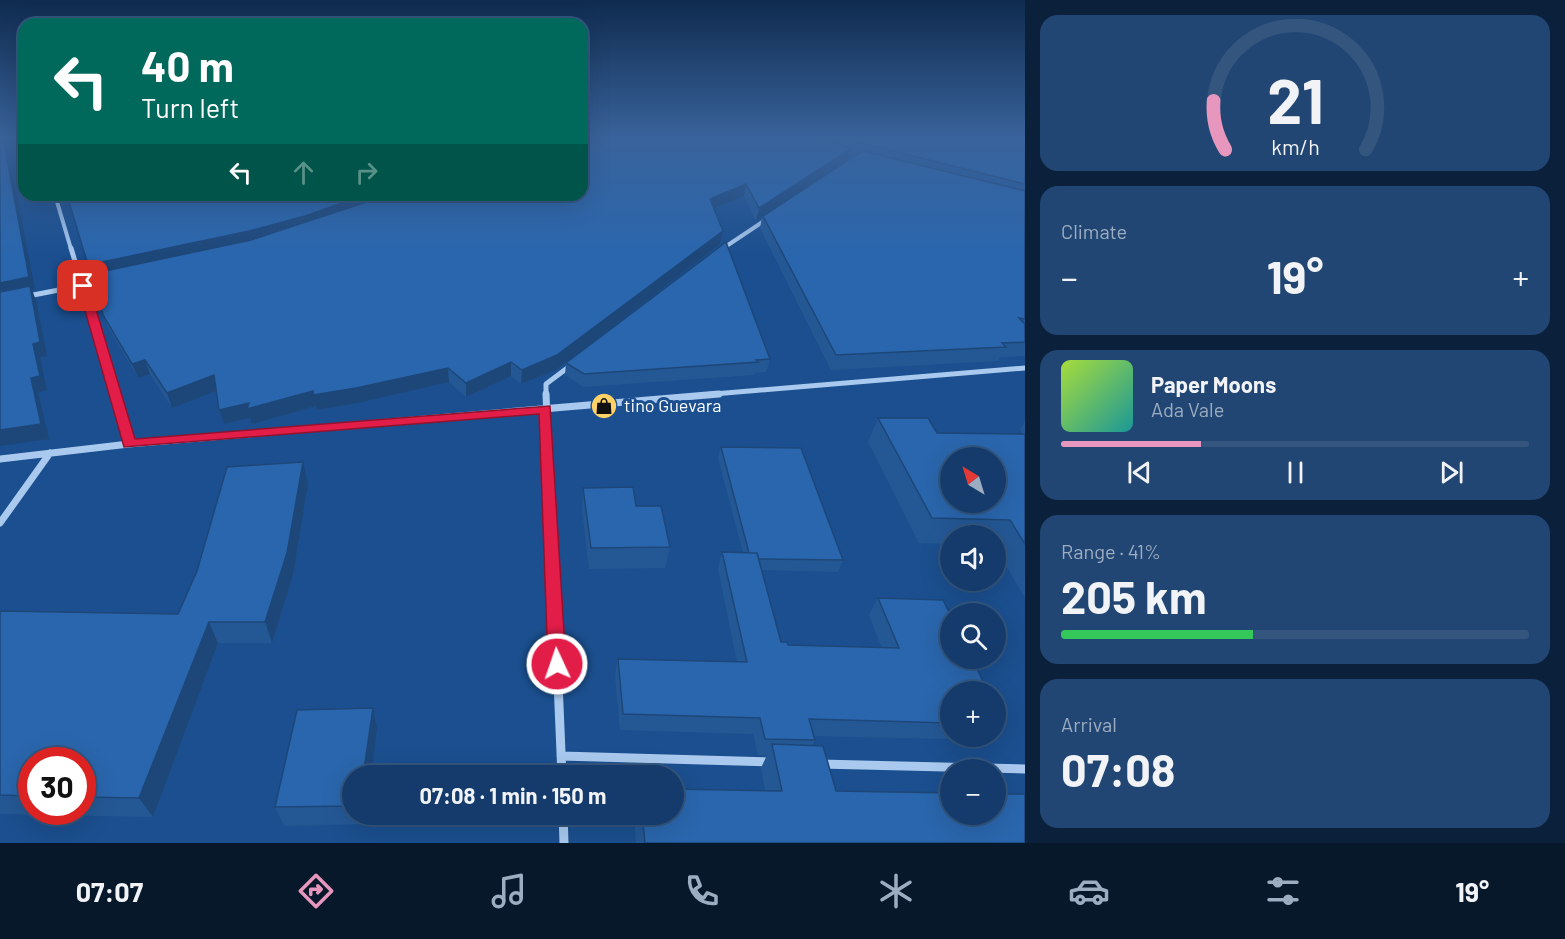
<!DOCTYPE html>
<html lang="en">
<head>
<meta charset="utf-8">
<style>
  :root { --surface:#143b6b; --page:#214673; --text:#f1f3f6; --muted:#9dadc1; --line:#33557e; --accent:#e797bd }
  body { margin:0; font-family:Barlow,sans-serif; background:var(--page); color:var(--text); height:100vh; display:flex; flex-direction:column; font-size:22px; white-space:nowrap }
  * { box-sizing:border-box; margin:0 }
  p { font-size:20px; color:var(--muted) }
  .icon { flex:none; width:33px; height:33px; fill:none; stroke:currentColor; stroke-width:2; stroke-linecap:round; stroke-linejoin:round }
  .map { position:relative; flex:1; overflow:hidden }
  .sheet { display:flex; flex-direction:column; gap:15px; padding:15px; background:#0b203b; width:540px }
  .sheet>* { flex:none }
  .top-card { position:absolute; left:18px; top:18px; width:570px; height:183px; border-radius:18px; box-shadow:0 6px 24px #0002,0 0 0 2px var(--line); background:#00695c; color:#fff; overflow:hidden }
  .needle { width:39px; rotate:322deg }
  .controls { position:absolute; left:940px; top:447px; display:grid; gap:12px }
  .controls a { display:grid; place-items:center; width:66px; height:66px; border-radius:50%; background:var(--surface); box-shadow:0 6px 24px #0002,0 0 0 2px var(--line); font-size:30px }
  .speed { position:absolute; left:18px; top:747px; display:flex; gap:12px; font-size:30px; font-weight:700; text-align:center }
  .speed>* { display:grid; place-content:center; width:78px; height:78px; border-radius:50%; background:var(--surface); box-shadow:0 6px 24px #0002,0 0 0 2px var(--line); line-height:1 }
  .speed .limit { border:9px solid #d22; background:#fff; color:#111 }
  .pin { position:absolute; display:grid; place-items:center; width:51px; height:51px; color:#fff; margin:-26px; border-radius:12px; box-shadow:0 3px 9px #0006 }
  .me { position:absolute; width:66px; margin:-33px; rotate:357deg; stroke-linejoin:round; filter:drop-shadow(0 0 4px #0008) }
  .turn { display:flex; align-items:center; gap:21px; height:126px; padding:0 24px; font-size:27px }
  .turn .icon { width:78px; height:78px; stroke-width:2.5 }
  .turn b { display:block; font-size:42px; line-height:51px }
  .lanes { display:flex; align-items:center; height:57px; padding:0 24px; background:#0003; justify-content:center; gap:30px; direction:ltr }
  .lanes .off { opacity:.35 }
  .big { font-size:45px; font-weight:700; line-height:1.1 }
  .sheet .tile { flex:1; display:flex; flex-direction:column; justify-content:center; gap:9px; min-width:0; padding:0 21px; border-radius:18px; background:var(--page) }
  .sheet .dial { align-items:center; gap:0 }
  .dial svg { height:156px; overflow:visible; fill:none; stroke:var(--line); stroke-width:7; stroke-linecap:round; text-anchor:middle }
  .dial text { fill:var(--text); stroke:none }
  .song { display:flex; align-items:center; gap:18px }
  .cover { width:72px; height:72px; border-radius:9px; background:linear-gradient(135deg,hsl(80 70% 55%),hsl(180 70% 35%)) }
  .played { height:6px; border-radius:3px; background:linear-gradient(90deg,var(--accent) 30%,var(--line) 30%) }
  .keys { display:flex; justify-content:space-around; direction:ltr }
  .heat { display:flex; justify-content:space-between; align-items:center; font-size:33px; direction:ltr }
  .charge { height:9px; border-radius:4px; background:linear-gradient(90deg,#34c759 41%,var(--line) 0) }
  .trip { position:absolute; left:342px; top:765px; width:342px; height:60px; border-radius:30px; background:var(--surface); box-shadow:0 6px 24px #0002,0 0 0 2px var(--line); font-weight:700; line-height:60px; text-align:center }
  .tab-bar { display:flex; height:96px; justify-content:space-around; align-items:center; background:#08182b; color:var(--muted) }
  .tab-bar .icon { width:42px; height:42px }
  .tab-bar .selected { color:var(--accent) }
  .tab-bar b { font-size:27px; color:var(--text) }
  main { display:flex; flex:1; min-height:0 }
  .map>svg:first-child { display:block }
</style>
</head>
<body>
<main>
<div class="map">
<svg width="1025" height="843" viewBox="0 0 1025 843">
  <rect width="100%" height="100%" fill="#1b4f8f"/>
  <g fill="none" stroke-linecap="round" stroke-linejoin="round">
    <!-- minor-far3 -->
    <path stroke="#a9c9ee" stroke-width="4" d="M55,195L71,249
      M722,249L767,219"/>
    <!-- minor-far2 -->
    <path stroke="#a9c9ee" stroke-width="5" d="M71,248L115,395
      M721,250L725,248
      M28,296L100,282
      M546,395V384L570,366
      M702,395L1025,368"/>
    <!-- minor-far1 -->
    <path stroke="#a9c9ee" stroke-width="7" d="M114,394L129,444
      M546,394L554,589
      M0,459L129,444L719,394
      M0,523L50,453"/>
    <!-- minor -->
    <path stroke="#a9c9ee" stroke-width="9" d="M554,587L562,776
      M561,756L770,762
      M820,764L1025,769
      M563,814L564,843"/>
  </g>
  <!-- wall -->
  <path fill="#245895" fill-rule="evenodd" d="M582,137H1025V356L1000,357L998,361L831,370L760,228L762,217L756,221L744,196L714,209L720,244L570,359H770L766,372L755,373L754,375L583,387L565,375L566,363L556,370L521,384L511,376L466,397L449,382L358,403L317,410L316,406L252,424L250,418L224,424L219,410L217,391L172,408L150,374L138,378L109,329L103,315L582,195ZM850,153L857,154L803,190L848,159Z
    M878,418L937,433L1023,434L1020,430L1025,421V598L996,548V536H951V544L919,543L868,442Z
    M721,447L843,560L838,572L762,570L781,642L788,645L882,648L869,615L878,598L951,692V736H994L991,740L813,736L815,740L812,746L836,791L1025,843H636L634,814H674L765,790L761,768L767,755H758L753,734L620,730L615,676L618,659L737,662L718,569L722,552H743L718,458Z
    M308,484L293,575L272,643H218L153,817L0,814V611L178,614ZM32,760H82V812H32Z
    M583,488L636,506L670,547L665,568L589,569L582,509Z
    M996,707L1004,724L996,734Z
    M377,729L352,776V814H366L365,824L284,826L275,807Z"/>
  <!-- shaded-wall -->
  <path fill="#1d4779" d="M3,137H6L35,290H32L36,300L47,356L40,357L47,390L38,393L49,439L0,446V283Z
    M852,148L848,159L756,221L759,208Z
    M746,184L744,196L708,211L710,199Z
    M365,195H400L308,228L93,278L88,265Z
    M723,231L720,244L556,370L521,384L522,370Z
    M145,360L150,374L138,378L132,364Z
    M511,362V376L466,397V383Z
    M448,368L449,382L358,403L317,410L313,395Z
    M214,375L219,390L172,408L167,393Z
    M313,391L316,406L252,424L250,418L224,424L219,410L249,403Z
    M303,462L308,484L293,575L272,643L265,622Z
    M209,622L218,643L153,817L139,798Z
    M373,708L377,729L371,776H363Z
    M362,814H366L365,824Z"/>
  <!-- building -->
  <path fill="#2a66ad" stroke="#1d4779" stroke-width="1.5" fill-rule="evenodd" d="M0,137H3L29,277L0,283Z
    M582,137H807L852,148L759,208L746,184L710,199L723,231L557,355L522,370L511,362L466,383L448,368L356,388L313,395V391L247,409L249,403L219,410L214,375L167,393L145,360L132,364L103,315L91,274L251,240L388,195H582Z
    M837,137H1025V184Z
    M862,151L1025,191V319L1019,318L1025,324V342L1002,343L1006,347L836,355L763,216Z
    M67,195H365L305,216L249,231L88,265Z
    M726,242L770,359L756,360L758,362L584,374L566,363Z
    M30,286L40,342L33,344L40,376L31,378L41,424L0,430V292Z
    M878,418H928L937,433L1025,434V544L1010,520L932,518ZM951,458H996V502H951Z
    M721,447L801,448L843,560L759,559L757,553H749Z
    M303,462L287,553L265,622H209L139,798L82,797V760H32V796L0,795V611L178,614L197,571L227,467Z
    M633,487L636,506H661L670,547L591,548L583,488Z
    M722,552L757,553L781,642H787L788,645L899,648L878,598L943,600L951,616V658H972L988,692H951V723L809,719L815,740L765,739L760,718L623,714L618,659L747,662Z
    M996,707L1004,724H996Z
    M373,708L363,776H352V806L275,807L297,710Z
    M772,744L823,746L836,791L951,793V814H996V794H1025V843H645L642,814H674V789L782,791Z"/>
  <!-- sky -->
  <linearGradient id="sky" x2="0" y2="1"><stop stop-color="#0f2b4f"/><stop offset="0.54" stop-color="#39639b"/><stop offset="1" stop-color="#39639b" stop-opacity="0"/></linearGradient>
  <rect width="1025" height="255" fill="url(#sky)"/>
  <!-- route -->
  <path fill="#e11d48" stroke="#92132f" stroke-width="1.5" d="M80,283L89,286L135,439L550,406L566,664L564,670L557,672L550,670L548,664L539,414L124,447L78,286Z"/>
  <!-- icons -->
  <defs>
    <g id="shop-disc" transform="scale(1.35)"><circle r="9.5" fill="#ffd166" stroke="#1b4f8f"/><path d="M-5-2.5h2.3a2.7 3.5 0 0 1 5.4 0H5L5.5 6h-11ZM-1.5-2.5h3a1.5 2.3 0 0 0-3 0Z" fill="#111"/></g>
  </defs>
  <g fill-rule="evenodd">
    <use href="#shop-disc" x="604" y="406"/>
  </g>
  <g text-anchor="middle" stroke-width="6" stroke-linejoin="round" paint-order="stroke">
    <!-- poi labels -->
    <g font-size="18" fill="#fff" stroke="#1b4f8f" text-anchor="start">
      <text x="624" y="412">tino Guevara</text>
    </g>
  </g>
</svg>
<div class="controls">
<a><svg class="needle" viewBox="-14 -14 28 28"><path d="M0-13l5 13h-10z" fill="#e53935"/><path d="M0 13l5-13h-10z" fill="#9dadc1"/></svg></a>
<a><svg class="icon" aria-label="sound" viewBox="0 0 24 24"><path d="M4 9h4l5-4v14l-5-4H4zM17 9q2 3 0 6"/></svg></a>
<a><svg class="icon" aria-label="search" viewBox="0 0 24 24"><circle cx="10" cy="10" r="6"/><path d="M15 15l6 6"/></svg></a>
<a>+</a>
<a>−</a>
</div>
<div class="speed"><div class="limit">30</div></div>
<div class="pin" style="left:83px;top:286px;background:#d93025"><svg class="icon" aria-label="arrive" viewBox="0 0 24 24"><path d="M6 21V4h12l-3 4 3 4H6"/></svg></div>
<svg class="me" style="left:557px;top:664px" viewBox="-20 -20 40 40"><circle r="17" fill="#e11d48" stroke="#fff" stroke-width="3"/><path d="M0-11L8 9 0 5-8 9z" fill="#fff"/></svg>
<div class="trip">07:08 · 1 min · 150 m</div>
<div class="top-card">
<div class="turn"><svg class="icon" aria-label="left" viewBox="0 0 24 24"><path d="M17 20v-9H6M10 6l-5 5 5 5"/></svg><div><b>40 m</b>Turn left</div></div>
<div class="lanes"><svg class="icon" aria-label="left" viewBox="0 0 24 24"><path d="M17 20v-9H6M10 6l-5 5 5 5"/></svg><svg class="icon off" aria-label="ahead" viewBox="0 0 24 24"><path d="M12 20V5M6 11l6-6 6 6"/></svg><svg class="icon off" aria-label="right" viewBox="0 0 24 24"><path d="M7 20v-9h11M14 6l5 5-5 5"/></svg></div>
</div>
</div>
<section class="sheet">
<div class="tile dial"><svg viewBox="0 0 100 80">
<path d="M14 69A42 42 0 1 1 86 69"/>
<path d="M14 69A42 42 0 0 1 8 44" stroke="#e797bd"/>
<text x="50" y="56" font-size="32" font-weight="700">21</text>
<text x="50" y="72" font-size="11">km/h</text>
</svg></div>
<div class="tile"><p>Climate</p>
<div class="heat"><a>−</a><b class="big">19°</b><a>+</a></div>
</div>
<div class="tile">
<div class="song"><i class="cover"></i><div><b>Paper Moons</b><p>Ada Vale</p></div></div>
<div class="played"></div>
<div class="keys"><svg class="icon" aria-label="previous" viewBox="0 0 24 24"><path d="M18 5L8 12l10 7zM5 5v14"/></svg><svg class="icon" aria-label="pause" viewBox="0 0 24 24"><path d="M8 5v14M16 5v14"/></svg><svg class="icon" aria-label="next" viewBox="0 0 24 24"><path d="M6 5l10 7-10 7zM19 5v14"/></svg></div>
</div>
<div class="tile"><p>Range · 41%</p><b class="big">205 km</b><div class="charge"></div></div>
<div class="tile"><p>Arrival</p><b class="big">07:08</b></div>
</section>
</main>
<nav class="tab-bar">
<b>07:07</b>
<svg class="icon selected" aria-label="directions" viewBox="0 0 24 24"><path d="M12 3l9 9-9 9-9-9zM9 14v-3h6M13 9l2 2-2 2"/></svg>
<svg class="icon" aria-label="music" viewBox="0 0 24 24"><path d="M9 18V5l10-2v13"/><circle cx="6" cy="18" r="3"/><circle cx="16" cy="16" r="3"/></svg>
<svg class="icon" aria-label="phone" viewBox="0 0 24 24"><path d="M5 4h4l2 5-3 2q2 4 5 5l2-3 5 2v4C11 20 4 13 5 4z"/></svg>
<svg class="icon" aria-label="climate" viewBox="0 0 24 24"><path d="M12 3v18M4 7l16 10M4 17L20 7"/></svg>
<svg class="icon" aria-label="car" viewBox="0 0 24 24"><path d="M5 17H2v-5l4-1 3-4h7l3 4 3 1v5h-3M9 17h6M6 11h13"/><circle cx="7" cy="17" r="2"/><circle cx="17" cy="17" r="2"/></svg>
<svg class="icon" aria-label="filters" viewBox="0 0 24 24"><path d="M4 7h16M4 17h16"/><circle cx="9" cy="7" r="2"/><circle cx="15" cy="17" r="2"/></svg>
<b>19°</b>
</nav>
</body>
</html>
